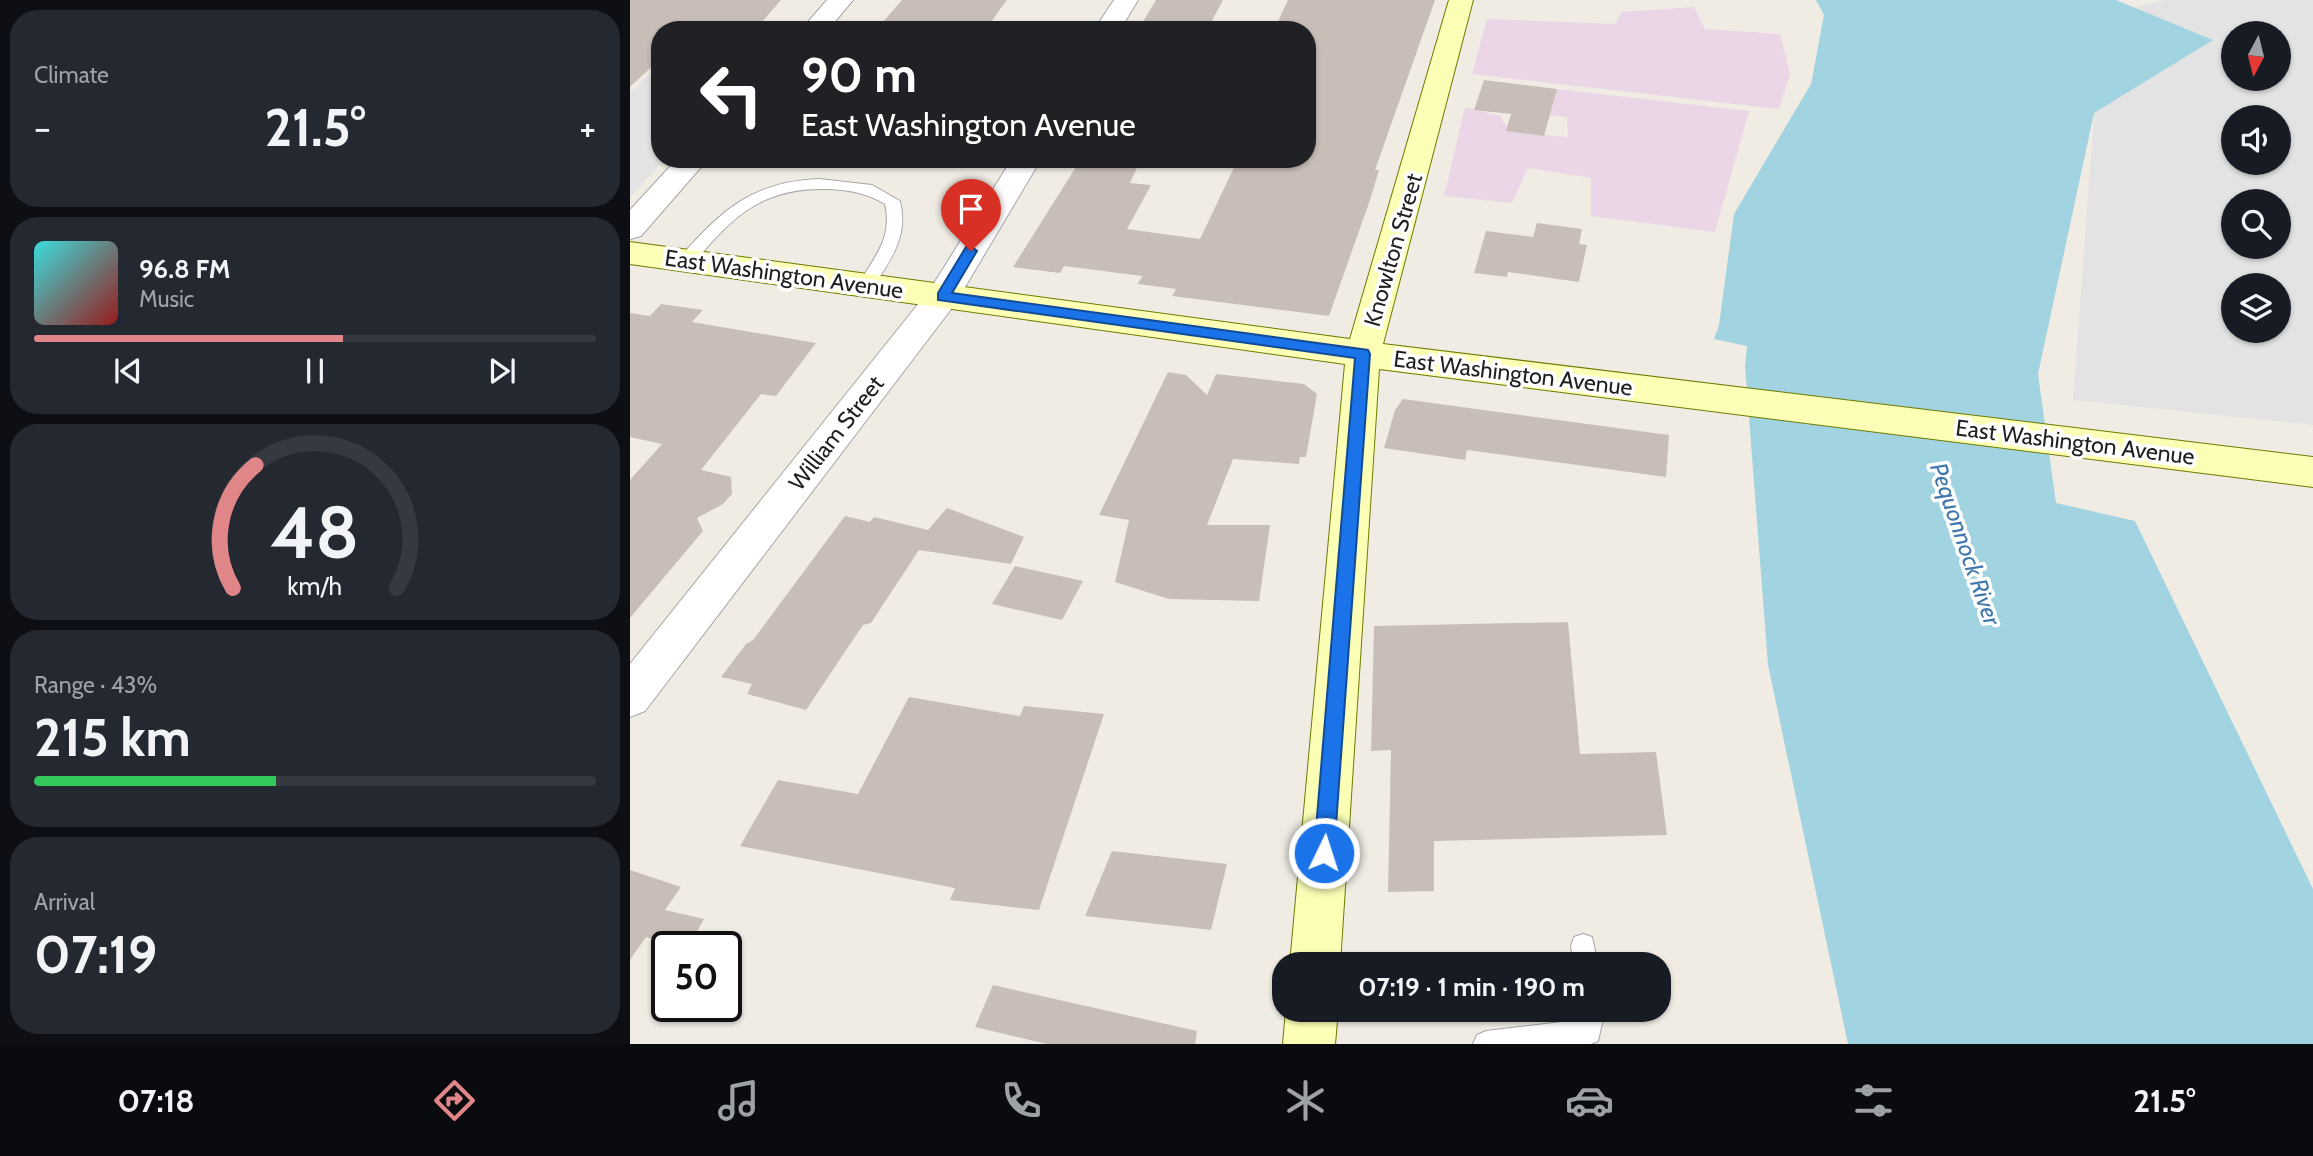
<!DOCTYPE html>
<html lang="en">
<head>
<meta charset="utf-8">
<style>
  :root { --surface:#171b24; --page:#242831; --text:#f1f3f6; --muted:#9ea1a6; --line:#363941; --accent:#e18688 }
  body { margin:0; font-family:Cabin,sans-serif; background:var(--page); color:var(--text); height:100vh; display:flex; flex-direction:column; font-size:26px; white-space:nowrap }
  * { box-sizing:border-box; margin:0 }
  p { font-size:23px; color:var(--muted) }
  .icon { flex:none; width:38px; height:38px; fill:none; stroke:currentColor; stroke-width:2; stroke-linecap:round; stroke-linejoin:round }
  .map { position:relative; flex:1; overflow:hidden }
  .panel { display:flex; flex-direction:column; gap:10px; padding:10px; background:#0d0f14; width:630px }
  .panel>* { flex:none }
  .top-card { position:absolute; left:21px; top:21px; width:665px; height:147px; border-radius:28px; box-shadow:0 2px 5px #0004; background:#202124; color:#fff; overflow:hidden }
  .needle { width:46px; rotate:187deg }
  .tools { position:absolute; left:1591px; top:21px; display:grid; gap:14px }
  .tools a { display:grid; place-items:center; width:70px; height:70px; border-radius:50%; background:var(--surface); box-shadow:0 2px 5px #0004; font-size:35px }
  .speed { position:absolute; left:21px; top:931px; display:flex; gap:14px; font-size:35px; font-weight:700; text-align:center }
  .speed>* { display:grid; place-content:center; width:91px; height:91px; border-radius:50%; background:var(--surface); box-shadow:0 2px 5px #0004; line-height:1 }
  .speed .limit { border:4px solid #111; border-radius:10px; background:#fff; color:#111 }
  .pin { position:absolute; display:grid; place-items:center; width:60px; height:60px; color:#fff; margin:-72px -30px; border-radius:50% 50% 50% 0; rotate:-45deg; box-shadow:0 0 7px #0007 }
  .pin .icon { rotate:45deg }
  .me { position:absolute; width:77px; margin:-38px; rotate:4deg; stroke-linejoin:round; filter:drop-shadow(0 0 5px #0008) }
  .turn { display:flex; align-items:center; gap:24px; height:147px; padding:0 35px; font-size:32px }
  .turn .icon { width:91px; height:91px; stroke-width:2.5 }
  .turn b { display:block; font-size:49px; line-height:60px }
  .big { font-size:52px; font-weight:800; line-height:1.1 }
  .panel .tile { flex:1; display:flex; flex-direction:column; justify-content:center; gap:10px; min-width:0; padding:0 24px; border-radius:28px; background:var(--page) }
  .panel .dial { align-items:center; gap:0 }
  .dial svg { height:182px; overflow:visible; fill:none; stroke:var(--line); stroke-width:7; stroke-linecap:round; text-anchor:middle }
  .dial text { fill:var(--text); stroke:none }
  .song { display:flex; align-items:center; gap:21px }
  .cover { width:84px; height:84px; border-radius:10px; background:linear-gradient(135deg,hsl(180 70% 55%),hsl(0 70% 35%)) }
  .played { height:7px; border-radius:4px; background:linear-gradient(90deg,var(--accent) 55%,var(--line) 55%) }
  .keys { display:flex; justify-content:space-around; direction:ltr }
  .heat { display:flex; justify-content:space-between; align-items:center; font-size:38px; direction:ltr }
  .charge { height:10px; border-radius:5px; background:linear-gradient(90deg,#34c759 43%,var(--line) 0) }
  .trip { position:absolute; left:642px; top:952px; width:399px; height:70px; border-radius:28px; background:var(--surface); box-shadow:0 2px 5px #0004; font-weight:800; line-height:70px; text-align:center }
  .tab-bar { display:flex; height:112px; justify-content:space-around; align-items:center; background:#090b0e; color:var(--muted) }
  .tab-bar .icon { width:49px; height:49px }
  .tab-bar .selected { color:var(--accent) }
  .tab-bar b { font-size:32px; color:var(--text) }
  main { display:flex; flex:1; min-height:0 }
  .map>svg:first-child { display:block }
</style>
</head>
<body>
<main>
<section class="panel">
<div class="tile"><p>Climate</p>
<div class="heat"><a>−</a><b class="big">21.5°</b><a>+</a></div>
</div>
<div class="tile">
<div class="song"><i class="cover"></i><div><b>96.8 FM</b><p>Music</p></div></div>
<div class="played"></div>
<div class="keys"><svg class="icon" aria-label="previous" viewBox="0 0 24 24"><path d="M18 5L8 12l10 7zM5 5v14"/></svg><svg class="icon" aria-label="pause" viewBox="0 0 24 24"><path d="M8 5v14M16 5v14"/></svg><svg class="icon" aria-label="next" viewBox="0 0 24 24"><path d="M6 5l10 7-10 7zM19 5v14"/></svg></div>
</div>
<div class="tile dial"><svg viewBox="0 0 100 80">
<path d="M14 69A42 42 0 1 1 86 69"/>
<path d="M14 69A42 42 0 0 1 24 15" stroke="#e18688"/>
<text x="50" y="56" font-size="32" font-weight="700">48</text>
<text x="50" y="72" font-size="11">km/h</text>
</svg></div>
<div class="tile"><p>Range · 43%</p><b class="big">215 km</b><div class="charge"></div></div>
<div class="tile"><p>Arrival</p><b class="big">07:19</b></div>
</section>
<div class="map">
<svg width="1683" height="1044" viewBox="0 0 1683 1044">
  <rect width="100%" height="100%" fill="#f0ece4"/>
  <!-- industrial -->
  <path fill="#ead6e6" d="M1064,7L1075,29L1150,34L1160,74L1149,109L842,74L857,19L985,24L992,12Z
    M926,89L1119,111L1085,232L961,216V178L898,168L882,203L814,196L835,107L870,116L880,132L938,137L937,117L920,115Z"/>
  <!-- parking -->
  <path fill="#e3e3e3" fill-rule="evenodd" d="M1534,0H1683V425L1443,400L1464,113L1583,40L1502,8ZM1603,33H1648V79H1603ZM1603,117H1648V163H1603ZM1603,201H1648V247H1603ZM1603,285H1648V331H1603Z
    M20,74L30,75V159H35L0,197V93Z"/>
  <!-- water -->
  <path fill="#a1d3e1" d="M1186,0H1486L1583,40L1464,113L1408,374L1426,503L1505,521L1683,889V1044H1218L1138,665L1115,365L1117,346L1084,339L1089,325L1104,214L1181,84L1194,15Z"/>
  <!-- building -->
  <path fill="#c9beb7" d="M0,0H151L125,30H30V59L0,87Z
    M272,0H377L355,30H246Z
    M526,0H593L577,30H508Z
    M658,0H805L745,170H749L740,200L699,316L542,296L546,289L508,284L512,276L434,266L430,273L383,267L451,159H511L500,183L521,185L497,229L570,239L608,159H677V30H644Z
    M854,80L927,89L914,136L876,131L881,114L844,110Z
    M907,223L952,229L949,244L957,245L949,282L878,272L877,277L844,273L856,231L903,237Z
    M31,304L73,310L62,322L186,343L146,396L131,394L71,470L101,477L102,494L93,504L67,518L73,531L0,618V480L32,444L0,437V313L20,316Z
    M538,372L556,375L577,395L586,374L674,384L687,394L676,457H670L669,464L603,459L577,525H640L629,601L539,599L485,582L499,520L469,515Z
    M773,399L1039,435L1036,477L837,450L835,460L754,448L765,410Z
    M317,508L394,537L381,564L289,550L241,623L233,625L176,710L117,694L122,684L91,677L116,644L123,640L215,516L240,522L244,517L298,530Z
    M385,566L453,581L432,620L362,604Z
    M938,622L950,754L1026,752L1037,835L804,841V891L758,892L761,750L741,751L744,626Z
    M279,697L390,716L394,706L474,714L409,910L320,900L325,888L110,846L148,780L228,794Z
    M482,851L597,864L581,930L455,916Z
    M0,870L51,887L35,910L74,919L58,947H21L26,940L16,937L0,960Z
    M363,985L567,1031L565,1044H417L345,1027Z"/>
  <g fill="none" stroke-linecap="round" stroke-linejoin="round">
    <!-- lane casing -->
    <g stroke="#a6a6a6" stroke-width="2">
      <path id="lane" d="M189,179L242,185L270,201C279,237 260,261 241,290H229L227,286C244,258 263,238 255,204C237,193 219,190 198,189C131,187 102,217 62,265H50L48,261L50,257C93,209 122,182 189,179Z
        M953,934L962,937L968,964H944L941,946L944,937Z
        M949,1010H975L968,1041L961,1044H843L847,1035L856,1031L948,1020Z"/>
    </g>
    <!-- street casing -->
    <g stroke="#a6a6a6" stroke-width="2">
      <path id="street" d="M197,0H223L198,30H171Z
        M484,0H508L490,30H464Z
        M47,159H78L11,236L0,239V210Z
        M382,159H411L325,304L15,711L0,717V664L301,288Z"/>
    </g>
    <!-- secondary casing -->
    <g stroke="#6e7b00" stroke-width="2">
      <path id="secondary" d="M819,0H843L753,344L1683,457V487L749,369L710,964H660L715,364L0,264V242L720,339Z
        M656,1010H708L705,1044H653Z"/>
    </g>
    <!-- lane -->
    <use href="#lane" fill="#fff" fill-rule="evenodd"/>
    <!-- street -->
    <use href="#street" fill="#fff" fill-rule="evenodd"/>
    <!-- secondary -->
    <use href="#secondary" fill="#fbfeb4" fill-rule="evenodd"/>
  </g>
  <!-- route -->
  <path fill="#1a73e8" stroke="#114b97" stroke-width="2" d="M341,246L347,251L322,293L738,350L740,354L704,853L701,860L694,863L687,860L684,853L725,358L308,300V293L336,247Z"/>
  <g text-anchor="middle" stroke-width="7" stroke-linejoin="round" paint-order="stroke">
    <!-- street labels -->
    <g font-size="23" fill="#1f1f1f" stroke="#fff">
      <text transform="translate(763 250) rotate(-74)" y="8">Knowlton Street</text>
      <text transform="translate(154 274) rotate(8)" y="8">East Washington Avenue</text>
      <text transform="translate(883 373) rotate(7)" y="8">East Washington Avenue</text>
      <text transform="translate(206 433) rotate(-52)" y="8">William Street</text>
      <text transform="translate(1445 442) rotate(7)" y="8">East Washington Avenue</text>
    </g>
    <!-- water labels -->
    <g font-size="24" font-style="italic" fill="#4078ae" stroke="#fff">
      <text transform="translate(1335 544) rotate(71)" y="8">Pequonnock River</text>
    </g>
  </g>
</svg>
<div class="tools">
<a><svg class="needle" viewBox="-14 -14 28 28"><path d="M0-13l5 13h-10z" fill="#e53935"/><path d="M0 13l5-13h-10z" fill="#9ea1a6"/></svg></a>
<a><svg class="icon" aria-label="sound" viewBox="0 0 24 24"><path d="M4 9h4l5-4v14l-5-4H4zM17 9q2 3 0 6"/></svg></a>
<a><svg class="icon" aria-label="search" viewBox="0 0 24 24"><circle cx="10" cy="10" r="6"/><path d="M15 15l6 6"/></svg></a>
<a><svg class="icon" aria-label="layers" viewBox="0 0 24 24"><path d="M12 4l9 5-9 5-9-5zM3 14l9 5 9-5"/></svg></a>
</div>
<div class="speed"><div class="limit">50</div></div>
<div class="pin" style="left:341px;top:251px;background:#d93025"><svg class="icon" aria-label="arrive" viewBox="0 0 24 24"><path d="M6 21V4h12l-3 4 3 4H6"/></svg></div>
<svg class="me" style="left:694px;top:853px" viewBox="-20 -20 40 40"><circle r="17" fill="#1a73e8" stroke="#fff" stroke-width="3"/><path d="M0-11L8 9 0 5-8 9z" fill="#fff"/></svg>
<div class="trip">07:19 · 1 min · 190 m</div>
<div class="top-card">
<div class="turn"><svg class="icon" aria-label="left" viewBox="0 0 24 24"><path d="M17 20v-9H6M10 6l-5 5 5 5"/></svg><div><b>90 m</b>East Washington Avenue</div></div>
</div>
</div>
</main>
<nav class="tab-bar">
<b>07:18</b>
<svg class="icon selected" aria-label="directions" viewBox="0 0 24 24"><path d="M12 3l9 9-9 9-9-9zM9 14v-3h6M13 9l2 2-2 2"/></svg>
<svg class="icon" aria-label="music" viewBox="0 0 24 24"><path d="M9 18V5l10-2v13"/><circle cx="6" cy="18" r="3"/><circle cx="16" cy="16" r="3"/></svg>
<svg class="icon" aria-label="phone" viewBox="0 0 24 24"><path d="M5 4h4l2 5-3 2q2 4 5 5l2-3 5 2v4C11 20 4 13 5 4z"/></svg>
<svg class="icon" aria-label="climate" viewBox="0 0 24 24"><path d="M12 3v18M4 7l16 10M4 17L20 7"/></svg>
<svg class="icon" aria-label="car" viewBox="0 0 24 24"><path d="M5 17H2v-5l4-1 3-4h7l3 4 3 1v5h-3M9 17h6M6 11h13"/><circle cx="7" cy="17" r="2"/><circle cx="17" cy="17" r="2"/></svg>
<svg class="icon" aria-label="filters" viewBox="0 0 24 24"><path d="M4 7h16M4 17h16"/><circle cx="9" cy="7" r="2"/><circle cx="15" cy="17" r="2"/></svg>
<b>21.5°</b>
</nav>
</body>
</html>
